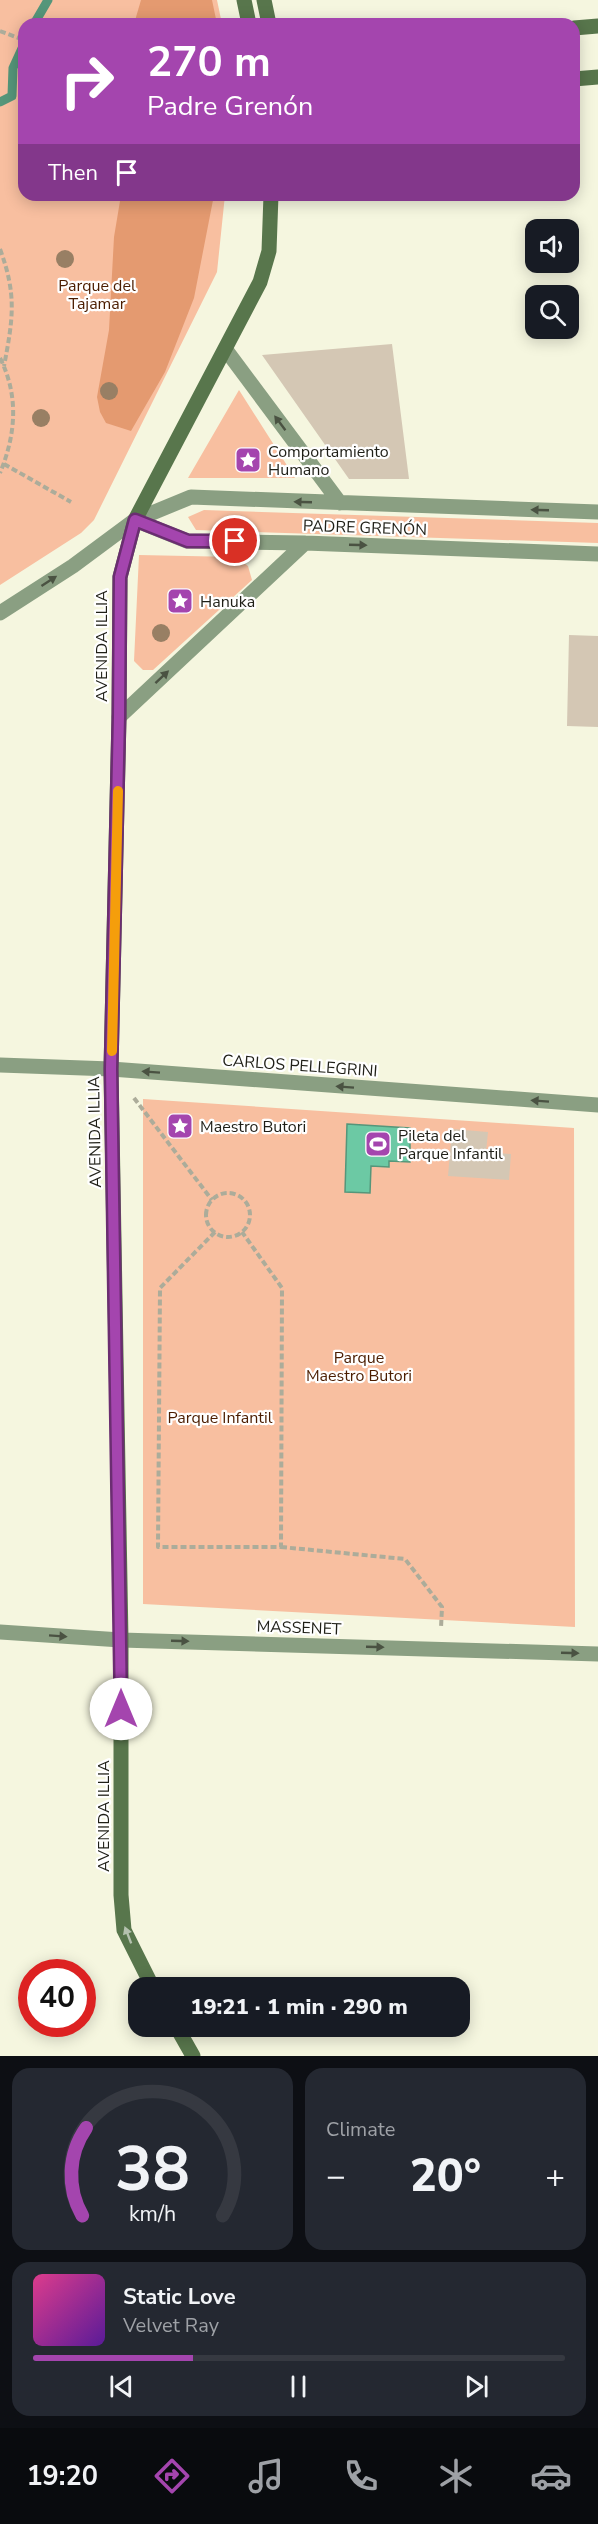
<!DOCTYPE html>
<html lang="en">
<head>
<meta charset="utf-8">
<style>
  :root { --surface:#171b24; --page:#242831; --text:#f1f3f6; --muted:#9ea1a6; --line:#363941; --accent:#a445ae }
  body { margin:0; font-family:"Nunito Sans",sans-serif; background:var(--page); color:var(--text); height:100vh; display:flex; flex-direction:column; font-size:22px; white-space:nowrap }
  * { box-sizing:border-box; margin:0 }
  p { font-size:20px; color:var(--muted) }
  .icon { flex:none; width:33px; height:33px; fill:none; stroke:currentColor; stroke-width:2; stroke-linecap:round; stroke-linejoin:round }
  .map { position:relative; height:2056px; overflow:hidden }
  .panel { display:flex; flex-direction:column; gap:12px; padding:12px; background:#0d0f14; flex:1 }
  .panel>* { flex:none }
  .banner { position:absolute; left:18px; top:18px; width:562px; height:183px; border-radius:18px; box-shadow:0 3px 15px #0003; background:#a445ae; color:#fff; overflow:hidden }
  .controls { position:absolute; left:525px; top:219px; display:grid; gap:12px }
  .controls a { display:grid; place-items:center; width:54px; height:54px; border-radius:12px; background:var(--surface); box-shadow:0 3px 15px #0003; font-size:30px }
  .speed { position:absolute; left:18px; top:1959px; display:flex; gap:12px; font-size:30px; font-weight:700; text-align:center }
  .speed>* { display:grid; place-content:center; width:78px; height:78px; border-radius:50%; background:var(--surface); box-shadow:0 3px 15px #0003; line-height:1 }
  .speed .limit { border:9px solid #d22; background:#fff; color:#111 }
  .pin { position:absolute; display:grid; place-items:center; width:51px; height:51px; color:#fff; margin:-26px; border:3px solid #fff; border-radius:50%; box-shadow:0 2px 6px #0007 }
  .me { position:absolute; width:66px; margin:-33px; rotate:0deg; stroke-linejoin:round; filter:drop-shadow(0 0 4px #0008) }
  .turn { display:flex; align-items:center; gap:21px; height:126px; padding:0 30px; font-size:27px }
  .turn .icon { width:78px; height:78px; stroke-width:2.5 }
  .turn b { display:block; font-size:42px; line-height:51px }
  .then { display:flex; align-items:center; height:57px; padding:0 30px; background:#0003; gap:12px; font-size:22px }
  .big { font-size:45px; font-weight:800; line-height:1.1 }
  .panel .widget { flex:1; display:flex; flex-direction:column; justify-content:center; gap:9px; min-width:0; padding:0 21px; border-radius:18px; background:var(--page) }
  .panel .dial { align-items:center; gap:0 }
  .dial svg { height:156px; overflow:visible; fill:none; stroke:var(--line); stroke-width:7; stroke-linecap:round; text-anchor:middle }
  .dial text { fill:var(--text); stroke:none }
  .song { display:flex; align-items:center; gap:18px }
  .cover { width:72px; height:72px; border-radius:9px; background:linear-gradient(135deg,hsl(330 70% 55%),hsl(270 70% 35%)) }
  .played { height:6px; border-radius:3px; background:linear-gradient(90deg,var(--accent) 30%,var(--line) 30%) }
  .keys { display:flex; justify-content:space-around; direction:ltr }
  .heat { display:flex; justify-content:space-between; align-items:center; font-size:33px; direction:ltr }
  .panel .tiles { flex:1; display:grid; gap:12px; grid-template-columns:1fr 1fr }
  .widget:last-child { grid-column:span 2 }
  .trip { position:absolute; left:128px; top:1977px; width:342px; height:60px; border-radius:18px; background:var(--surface); box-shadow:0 3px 15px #0003; font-weight:800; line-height:60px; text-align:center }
  .menu { display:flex; height:96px; justify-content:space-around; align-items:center; background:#090b0e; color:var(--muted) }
  .menu .icon { width:42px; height:42px }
  .menu .selected { color:var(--accent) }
  .menu b { font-size:27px; color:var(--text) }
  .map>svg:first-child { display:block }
</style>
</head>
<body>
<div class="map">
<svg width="598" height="2056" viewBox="0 0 598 2056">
  <rect width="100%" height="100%" fill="#f5f6df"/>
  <!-- green -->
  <path fill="#f8bfa0" d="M0,0H217L222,24H24V195H225L217,272L94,520L81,533L0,585Z
    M239,390L295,478H188Z
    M204,510L598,523V543L196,530L188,517Z
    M139,555L236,557L248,566L252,580L153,670H143L134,661Z
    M143,1099L574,1128L575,1627L143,1604Z"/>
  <!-- forest -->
  <path fill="#e49a70" d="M141,0H212L217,24H134Z
    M121,195H214L194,298L165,372L131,431L106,423L100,412L97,397L109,330L114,237Z"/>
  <!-- water -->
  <path fill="#6cc9a4" stroke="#55967a" stroke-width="1.5" d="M347,1124L410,1128V1162L389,1161V1167L371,1166L370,1193L345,1192Z"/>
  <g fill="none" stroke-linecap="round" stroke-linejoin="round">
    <!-- stream -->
    <path stroke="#55967a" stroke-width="9" d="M34,24L48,0
      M0,102L12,96L13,68L24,44"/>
  </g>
  <!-- building -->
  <path fill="#d4c7b4" d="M392,344L409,479H349L262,355Z
    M569,635L598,636V727L567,726Z
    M452,1129L488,1132L486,1152L511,1154L509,1180L448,1176Z"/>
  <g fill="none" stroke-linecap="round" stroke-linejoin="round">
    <!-- path -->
    <path stroke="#acac9a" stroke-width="4" stroke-dasharray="6 3" stroke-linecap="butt" d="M0,31L24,40
      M0,249C17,295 13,319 4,366
      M0,358C19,396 16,434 0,473
      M4,464L71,502
      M134,1098L212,1200
      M206 1215a22 22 0 1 1 44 0a22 22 0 1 1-44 0Z
      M215,1232L160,1288L158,1547H281L282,1288L242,1232
      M281,1547L405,1559L442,1607L441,1628"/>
    <!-- street -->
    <path stroke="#8a9f82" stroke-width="15" d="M226,350L340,503
      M135,520L187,541L305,543L598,554
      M0,613L73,566L135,520L191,497L598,512
      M119,717L305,543
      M0,1065L111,1069L598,1105
      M0,1632L121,1640L598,1654"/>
    <!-- secondary -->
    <path stroke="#58764c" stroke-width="15" d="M244,0L249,24
      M264,0L269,24
      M574,28L598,26
      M574,79L598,77
      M153,1988L124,1930L121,1895V1640L111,1069L119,717L120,577L135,520L260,282L269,251L271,195
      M176,2026L193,2056"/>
  </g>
  <!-- trees -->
  <g fill="#987f64">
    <circle cx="65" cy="259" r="9"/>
    <circle cx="109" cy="391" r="9"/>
    <circle cx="41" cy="418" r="9"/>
    <circle cx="161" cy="633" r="9"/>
  </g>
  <!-- one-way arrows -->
  <defs><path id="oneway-solid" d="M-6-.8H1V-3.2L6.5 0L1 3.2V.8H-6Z" transform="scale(1.5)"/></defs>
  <g fill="#4a5242">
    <use href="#oneway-solid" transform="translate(280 423) rotate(-127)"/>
    <use href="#oneway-solid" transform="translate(303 502) rotate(-178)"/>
    <use href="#oneway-solid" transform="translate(540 510) rotate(-178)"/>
    <use href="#oneway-solid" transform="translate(358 545) rotate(2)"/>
    <use href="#oneway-solid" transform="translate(49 581) rotate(-33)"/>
    <use href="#oneway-solid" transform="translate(162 677) rotate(-43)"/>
    <use href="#oneway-solid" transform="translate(151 1072) rotate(-176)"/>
    <use href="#oneway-solid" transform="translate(345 1087) rotate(-176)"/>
    <use href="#oneway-solid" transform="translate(540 1101) rotate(-176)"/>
    <use href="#oneway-solid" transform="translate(58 1636) rotate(4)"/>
    <use href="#oneway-solid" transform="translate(180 1641) rotate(2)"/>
    <use href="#oneway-solid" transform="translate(375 1647) rotate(2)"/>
    <use href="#oneway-solid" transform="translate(570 1653) rotate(2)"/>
  </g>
  <use fill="#b4c1ae" href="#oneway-solid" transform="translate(128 1935) rotate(-111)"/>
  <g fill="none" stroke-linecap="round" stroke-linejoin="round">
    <!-- route casing -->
    <g stroke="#6b2d71" stroke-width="15">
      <path id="route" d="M121,1709L111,1069L119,717L120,577L135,520L188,541H235"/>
    </g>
    <!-- route -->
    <use href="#route" stroke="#a445ae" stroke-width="10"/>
    <!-- slow -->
    <path stroke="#f59e0b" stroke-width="10" d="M112,1051L118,791"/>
  </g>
  <!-- icons -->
  <defs>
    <g id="sight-square" transform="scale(1.35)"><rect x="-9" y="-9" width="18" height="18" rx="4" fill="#a445ae" stroke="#fff"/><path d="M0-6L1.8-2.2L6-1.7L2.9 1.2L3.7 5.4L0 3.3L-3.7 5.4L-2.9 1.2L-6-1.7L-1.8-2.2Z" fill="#fff"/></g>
    <g id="stadium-square" transform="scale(1.35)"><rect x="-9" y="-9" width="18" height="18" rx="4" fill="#a445ae" stroke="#fff"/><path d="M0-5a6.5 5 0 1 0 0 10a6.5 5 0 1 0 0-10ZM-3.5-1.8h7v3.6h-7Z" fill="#fff"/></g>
  </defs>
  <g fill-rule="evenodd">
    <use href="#sight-square" x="248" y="460"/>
    <use href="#sight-square" x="180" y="601"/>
    <use href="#sight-square" x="180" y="1126"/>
    <use href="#stadium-square" x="378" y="1144"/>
  </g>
  <g text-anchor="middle" stroke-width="4.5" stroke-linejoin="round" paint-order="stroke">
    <!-- park labels -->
    <g font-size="16" fill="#4b1d00" stroke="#fff">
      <text x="97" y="291">Parque del<tspan x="97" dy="18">Tajamar</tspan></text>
      <text x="359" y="1363">Parque<tspan x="359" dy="18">Maestro Butori</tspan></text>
      <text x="220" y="1423">Parque Infantil</text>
    </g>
    <!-- poi labels -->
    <g font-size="16" fill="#1f1f17" stroke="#fff" text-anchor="start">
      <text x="268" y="457">Comportamiento<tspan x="268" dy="18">Humano</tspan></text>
      <text x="200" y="607">Hanuka</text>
      <text x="200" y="1132">Maestro Butori</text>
      <text x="398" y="1141">Pileta del<tspan x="398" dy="18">Parque Infantil</tspan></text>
    </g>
    <!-- street labels -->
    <g font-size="16" fill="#1f1f17" stroke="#fff">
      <text transform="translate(365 527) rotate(2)" y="6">PADRE GRENÓN</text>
      <text transform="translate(101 646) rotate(-90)" y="6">AVENIDA ILLIA</text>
      <text transform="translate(300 1065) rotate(4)" y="6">CARLOS PELLEGRINI</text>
      <text transform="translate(94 1132) rotate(-91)" y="6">AVENIDA ILLIA</text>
      <text transform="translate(299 1627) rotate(2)" y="6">MASSENET</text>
      <text transform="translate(103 1816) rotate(-90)" y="6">AVENIDA ILLIA</text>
    </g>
  </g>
</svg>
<div class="controls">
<a><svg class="icon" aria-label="sound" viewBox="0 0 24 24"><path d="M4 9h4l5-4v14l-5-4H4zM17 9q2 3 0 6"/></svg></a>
<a><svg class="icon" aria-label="search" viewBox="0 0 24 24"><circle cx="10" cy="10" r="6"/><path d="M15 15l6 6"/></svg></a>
</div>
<div class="speed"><div class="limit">40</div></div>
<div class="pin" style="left:235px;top:541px;background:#d93025"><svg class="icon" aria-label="arrive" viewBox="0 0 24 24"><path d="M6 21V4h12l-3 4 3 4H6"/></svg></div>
<svg class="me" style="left:121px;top:1709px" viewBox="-20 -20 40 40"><circle r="19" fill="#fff"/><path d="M0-13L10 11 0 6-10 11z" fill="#a445ae"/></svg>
<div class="trip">19:21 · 1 min · 290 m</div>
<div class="banner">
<div class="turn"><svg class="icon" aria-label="right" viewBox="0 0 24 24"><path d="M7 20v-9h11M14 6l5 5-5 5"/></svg><div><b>270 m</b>Padre Grenón</div></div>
<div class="then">Then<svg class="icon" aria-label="arrive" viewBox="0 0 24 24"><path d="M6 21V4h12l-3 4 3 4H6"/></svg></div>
</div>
</div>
<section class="panel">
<div class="tiles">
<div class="widget dial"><svg viewBox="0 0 100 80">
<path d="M14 69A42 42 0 1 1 86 69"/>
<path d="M14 69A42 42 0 0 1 16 24" stroke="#a445ae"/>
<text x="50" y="56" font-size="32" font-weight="700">38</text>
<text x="50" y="72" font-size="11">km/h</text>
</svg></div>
<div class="widget"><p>Climate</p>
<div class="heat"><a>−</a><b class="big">20°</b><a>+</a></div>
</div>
<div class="widget">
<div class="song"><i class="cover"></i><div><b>Static Love</b><p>Velvet Ray</p></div></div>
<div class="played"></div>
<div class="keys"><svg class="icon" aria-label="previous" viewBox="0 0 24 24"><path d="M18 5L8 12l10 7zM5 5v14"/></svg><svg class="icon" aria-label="pause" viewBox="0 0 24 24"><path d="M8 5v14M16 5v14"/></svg><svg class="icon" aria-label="next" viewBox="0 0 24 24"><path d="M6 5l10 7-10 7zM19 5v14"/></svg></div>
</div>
</div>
</section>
<nav class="menu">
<b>19:20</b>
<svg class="icon selected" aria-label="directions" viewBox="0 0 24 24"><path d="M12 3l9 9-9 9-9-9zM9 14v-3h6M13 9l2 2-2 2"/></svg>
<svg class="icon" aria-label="music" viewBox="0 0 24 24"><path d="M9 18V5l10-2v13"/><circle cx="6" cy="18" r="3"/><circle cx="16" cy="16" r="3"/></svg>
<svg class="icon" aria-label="phone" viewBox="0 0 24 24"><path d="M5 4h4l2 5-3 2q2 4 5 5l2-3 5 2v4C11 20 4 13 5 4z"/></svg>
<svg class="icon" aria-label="climate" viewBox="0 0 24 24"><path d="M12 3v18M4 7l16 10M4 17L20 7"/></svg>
<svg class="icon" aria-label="car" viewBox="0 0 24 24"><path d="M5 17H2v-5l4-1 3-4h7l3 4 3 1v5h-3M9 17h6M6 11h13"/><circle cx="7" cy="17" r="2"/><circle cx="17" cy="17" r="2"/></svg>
</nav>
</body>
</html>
